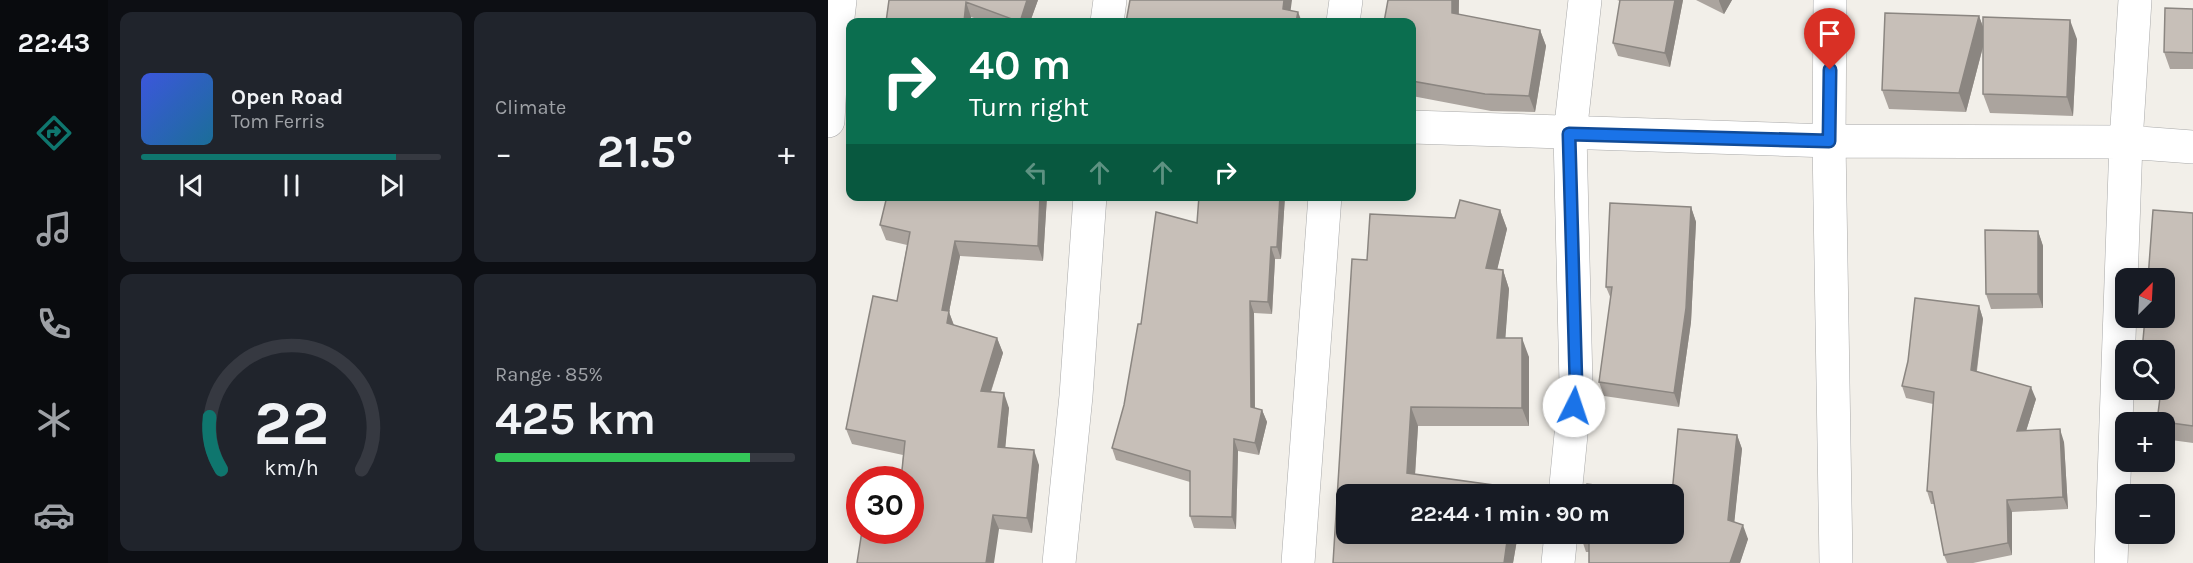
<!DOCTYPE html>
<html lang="en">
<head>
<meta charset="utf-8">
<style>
  :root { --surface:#171b24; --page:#20242c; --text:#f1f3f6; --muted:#9ea1a6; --line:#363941; --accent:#0f766e }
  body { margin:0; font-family:Karla,sans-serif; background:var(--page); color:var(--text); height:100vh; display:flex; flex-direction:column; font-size:22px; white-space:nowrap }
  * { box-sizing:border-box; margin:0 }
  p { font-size:20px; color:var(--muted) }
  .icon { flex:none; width:33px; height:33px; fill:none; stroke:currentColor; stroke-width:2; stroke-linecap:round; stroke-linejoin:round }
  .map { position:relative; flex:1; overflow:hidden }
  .drawer { display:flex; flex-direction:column; gap:12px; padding:12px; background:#0d0f14; width:720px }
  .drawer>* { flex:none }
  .top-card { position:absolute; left:18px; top:18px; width:570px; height:183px; border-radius:12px; box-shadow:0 3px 15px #0003; background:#0b6e4f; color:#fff; overflow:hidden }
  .needle { width:39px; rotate:24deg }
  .buttons { position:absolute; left:1287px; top:268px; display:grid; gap:12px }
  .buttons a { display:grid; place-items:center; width:60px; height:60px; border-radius:12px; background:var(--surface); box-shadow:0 3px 15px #0003; font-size:30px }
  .speed { position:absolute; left:18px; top:466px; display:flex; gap:12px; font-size:30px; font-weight:700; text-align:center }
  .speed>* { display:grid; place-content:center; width:78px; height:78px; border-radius:50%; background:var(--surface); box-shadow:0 3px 15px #0003; line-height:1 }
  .speed .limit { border:9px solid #d22; background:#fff; color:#111 }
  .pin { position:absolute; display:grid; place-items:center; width:51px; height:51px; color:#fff; margin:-62px -26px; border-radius:50% 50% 50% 0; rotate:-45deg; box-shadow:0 0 6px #0007 }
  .pin .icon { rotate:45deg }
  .me { position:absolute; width:66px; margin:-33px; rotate:4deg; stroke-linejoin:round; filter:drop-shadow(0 0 4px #0008) }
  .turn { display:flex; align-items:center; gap:21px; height:126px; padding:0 24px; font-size:27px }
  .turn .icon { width:78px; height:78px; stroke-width:2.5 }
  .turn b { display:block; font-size:42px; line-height:51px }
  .lanes { display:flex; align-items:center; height:57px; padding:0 24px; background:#0003; justify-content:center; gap:30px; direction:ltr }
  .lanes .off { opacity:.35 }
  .big { font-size:45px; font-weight:700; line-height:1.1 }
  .drawer .tile { flex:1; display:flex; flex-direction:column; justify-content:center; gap:9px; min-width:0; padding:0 21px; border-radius:12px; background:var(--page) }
  .drawer .dial { align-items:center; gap:0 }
  .dial svg { height:156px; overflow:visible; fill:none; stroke:var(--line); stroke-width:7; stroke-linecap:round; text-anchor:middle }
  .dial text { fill:var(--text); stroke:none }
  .song { display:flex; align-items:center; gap:18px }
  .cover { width:72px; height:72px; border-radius:9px; background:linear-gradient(135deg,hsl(230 70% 55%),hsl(200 70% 35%)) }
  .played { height:6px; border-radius:3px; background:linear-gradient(90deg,var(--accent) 85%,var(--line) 85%) }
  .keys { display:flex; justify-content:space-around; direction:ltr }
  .heat { display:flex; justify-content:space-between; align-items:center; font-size:33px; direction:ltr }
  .charge { height:9px; border-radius:4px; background:linear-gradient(90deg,#34c759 85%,var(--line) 0) }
  .drawer .tiles { flex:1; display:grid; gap:12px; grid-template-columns:repeat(2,1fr) }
  .trip { position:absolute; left:508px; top:484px; width:348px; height:60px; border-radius:12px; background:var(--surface); box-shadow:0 3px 15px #0003; font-weight:700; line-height:60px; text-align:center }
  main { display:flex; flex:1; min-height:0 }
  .menu { display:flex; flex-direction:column; width:108px; justify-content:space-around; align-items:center; background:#090b0e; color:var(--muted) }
  .menu .icon { width:42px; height:42px }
  .menu .current { color:var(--accent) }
  .menu b { font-size:27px; color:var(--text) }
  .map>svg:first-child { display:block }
</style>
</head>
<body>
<main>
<nav class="menu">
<b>22:43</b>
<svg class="icon current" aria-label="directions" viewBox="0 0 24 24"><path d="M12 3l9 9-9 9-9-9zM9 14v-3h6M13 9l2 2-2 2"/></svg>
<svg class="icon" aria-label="music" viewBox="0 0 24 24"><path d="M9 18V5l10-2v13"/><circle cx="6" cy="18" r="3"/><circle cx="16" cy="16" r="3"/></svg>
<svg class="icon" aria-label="phone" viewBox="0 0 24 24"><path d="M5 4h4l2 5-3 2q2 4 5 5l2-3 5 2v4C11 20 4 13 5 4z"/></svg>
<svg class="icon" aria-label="climate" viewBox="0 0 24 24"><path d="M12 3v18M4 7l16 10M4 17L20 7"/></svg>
<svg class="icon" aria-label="car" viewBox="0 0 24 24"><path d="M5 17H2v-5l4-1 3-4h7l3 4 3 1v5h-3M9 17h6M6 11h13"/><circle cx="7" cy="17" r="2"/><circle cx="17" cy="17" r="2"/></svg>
</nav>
<section class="drawer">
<div class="tiles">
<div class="tile">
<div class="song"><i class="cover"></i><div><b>Open Road</b><p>Tom Ferris</p></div></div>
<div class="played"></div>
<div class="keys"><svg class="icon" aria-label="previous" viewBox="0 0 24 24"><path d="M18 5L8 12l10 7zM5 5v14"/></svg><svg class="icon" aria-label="pause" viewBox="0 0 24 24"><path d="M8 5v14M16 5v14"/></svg><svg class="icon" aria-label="next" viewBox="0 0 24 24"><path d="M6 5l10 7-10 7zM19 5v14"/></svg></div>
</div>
<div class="tile"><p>Climate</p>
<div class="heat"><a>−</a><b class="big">21.5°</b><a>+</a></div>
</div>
<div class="tile dial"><svg viewBox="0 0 100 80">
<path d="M14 69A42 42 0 1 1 86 69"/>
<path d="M14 69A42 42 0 0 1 8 42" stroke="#0f766e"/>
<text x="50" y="56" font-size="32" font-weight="700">22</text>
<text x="50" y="72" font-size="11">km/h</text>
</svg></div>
<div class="tile"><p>Range · 85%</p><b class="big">425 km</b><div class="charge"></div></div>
</div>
</section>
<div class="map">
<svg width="1365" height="563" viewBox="0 0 1365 563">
  <rect width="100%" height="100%" fill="#f2efe9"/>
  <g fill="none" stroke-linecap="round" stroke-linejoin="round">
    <!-- minor casing -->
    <g stroke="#a9a9a9" stroke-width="34">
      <path id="minor" d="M1002,0L1001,141L1008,563
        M279,22L282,0
        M515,22L518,0
        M0,121L2,85L12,0
        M584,127L1001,141L1298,142L1365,147
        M737,495L748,384L742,134L757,0
        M231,563L248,396L262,196
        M470,563L497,196
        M730,563L733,534
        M1283,563L1298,142L1307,0"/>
    </g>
    <!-- minor -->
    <use href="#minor" stroke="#fff" stroke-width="33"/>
  </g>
  <!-- wall -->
  <path fill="#aba49e" d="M61,0H210L202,22H158L143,17Z
    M560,0H631V15L712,30L718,46L707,112L663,111L584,96V22Z
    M789,0H855L842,67L790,56L785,43L792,1Z
    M868,0H904L896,14Z
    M1365,9V69H1342L1336,52Z
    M1151,16L1155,27L1249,39L1245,116L1162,113L1155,94V47L1138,112L1061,109L1054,90Z
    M219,196L215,261L132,256L121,312L126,325L169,338L175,353L163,392L181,408L177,447L211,465L204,533L171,529L68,533L75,455L24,444L18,429L69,301L79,245L58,240L52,225Z
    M371,196H457L453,259H447L444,314L426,313L427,408L434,410L439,422L431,455L410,451L408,529L366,528L362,516V482L288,460L284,448L296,405L313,324L369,223Z
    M863,207L868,222L863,322L851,407L776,396L771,382L783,299L778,287Z
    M672,210L679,229L669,269L675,270L681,289L677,338L701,357V426H590L587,474L687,488L689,495H519V534H690L685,563H505L539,260Z
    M1365,213V443L1336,439V423H1329V421L1336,390V351Z
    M1210,231L1215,246V308L1163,309L1158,294Z
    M1151,306L1155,319L1149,371L1208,399L1198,431L1236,442L1240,509L1184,512V555L1145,563H1119L1116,555L1106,504H1103L1099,491L1105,404L1078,398L1074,386Z
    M909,435L914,449L906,522L920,539L912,563H761V552H758L753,537L844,494Z"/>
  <!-- shaded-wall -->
  <path fill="#8b8681" d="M199,0H210L202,22H192Z
    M456,0H464L461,22L455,9Z
    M624,0H631L630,30L624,13Z
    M847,0H855L842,67L837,53Z
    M891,0H904L896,14L891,1Z
    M138,2L143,17V22H136Z
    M470,12L474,22H468Z
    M1151,16L1158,35L1138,112L1131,93Z
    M1242,20L1249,39L1245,116L1239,97Z
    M712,30L718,46L707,112L701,96Z
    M212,196H219L215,261L210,246Z
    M452,196H457L453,259L449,247Z
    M863,207L868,222L863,322L851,407L846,393Z
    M672,210L679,229L665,287L658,268Z
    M1210,231L1215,246V308L1210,294Z
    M127,241L132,256L121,312L126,326L124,337L114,310Z
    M443,247L447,259L444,314L440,302Z
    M675,270L681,289L676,357L669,338Z
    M422,301L426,313L427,419L423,407Z
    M1151,306L1155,319L1147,382L1143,370Z
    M169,338L175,353L158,406L153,391Z
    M694,338L701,357V426L694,408Z
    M1203,387L1208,399L1194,444L1189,431Z
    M176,393L181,408L176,462L170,447Z
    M583,407L590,426L586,491L579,473Z
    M434,410L439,422L431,455L427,443Z
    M1232,429L1236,442L1240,509L1235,497Z
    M909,435L914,449L905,535L900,520Z
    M406,439L410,451L408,529L404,517Z
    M206,450L211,465L204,533L199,518Z
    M1179,500L1184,512V555L1180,543Z
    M165,515L171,529L166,563H158Z
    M915,525L920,539L912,563H902Z
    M680,534H690L685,563H676Z"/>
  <!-- building -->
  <path fill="#c7bfb8" stroke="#8b8681" stroke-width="1.5" d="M61,0H199L192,22L138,2L136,22H58Z
    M302,0H456L455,9L470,12L468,22H298Z
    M560,0H624V13L712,30L701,96L657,94L584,81V22H556Z
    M792,0H847L837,53L785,43Z
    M1337,8L1365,9V53L1336,52Z
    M1057,13L1151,16L1131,93L1054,90Z
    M1155,17L1242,20L1239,97L1155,94Z
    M59,196H212L210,246L127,241L114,310L121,311L119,323L169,338L153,391L176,393L170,447L206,450L199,518L165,515L158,563H29L34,531H55L68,533V531H82V480H73L77,441L18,429L45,296L69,301L82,232L52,225Z
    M371,196H452L449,247H443L440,302L422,301L423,407L434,410L427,443L406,439L404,517L362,516V471L284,448L296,405L310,324H313L328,212L369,223Z
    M632,200L672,210L658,268L675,270L669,338H694V408L583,407L579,473L687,488L686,495H519V534H680L676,563H505L524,259L539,260L542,214L627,218Z
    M782,203L863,207L858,308L846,393L771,382L784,287H778Z
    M1325,210L1365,213V426L1329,421L1333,390H1336V369L1338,359L1336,358V351H1314L1317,318H1336V279H1320Z
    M1157,230L1210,231V294H1158Z
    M1087,298L1151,306L1143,370L1203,387L1189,431L1232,429L1235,497L1179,500L1180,543L1116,555L1104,492L1099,491L1106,392L1074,386L1080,361Z
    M850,429L909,435L900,520L915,525L902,563H761V538L753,537V534H846V495H758L759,484L844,494Z"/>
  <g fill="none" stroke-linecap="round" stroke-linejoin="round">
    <!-- route casing -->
    <g stroke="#114b97" stroke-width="15">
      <path id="route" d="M746,406L748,384L741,134L1001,141L1002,70"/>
    </g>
    <!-- route -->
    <use href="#route" stroke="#1a73e8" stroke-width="10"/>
  </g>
</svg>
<div class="buttons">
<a><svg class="needle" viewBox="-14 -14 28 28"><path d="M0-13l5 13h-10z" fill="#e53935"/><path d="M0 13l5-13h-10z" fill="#9ea1a6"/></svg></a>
<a><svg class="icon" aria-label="search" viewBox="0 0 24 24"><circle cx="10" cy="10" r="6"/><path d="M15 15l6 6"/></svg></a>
<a>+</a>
<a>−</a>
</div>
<div class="speed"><div class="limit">30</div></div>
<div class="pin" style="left:1002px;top:70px;background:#d93025"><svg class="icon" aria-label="arrive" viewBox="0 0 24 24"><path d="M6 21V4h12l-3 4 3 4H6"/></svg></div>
<svg class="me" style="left:746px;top:406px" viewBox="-20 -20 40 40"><circle r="19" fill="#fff"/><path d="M0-13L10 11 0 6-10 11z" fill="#1a73e8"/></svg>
<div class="trip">22:44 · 1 min · 90 m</div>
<div class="top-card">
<div class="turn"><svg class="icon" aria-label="right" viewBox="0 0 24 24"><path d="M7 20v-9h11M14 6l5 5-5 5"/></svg><div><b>40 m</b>Turn right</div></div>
<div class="lanes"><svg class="icon off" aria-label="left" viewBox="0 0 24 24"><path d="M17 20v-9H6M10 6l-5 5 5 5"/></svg><svg class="icon off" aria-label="ahead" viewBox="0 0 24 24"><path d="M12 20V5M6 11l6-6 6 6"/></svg><svg class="icon off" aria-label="ahead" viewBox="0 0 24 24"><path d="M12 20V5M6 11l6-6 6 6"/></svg><svg class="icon" aria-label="right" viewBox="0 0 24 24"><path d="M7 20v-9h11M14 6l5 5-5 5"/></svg></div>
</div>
</div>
</main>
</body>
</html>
